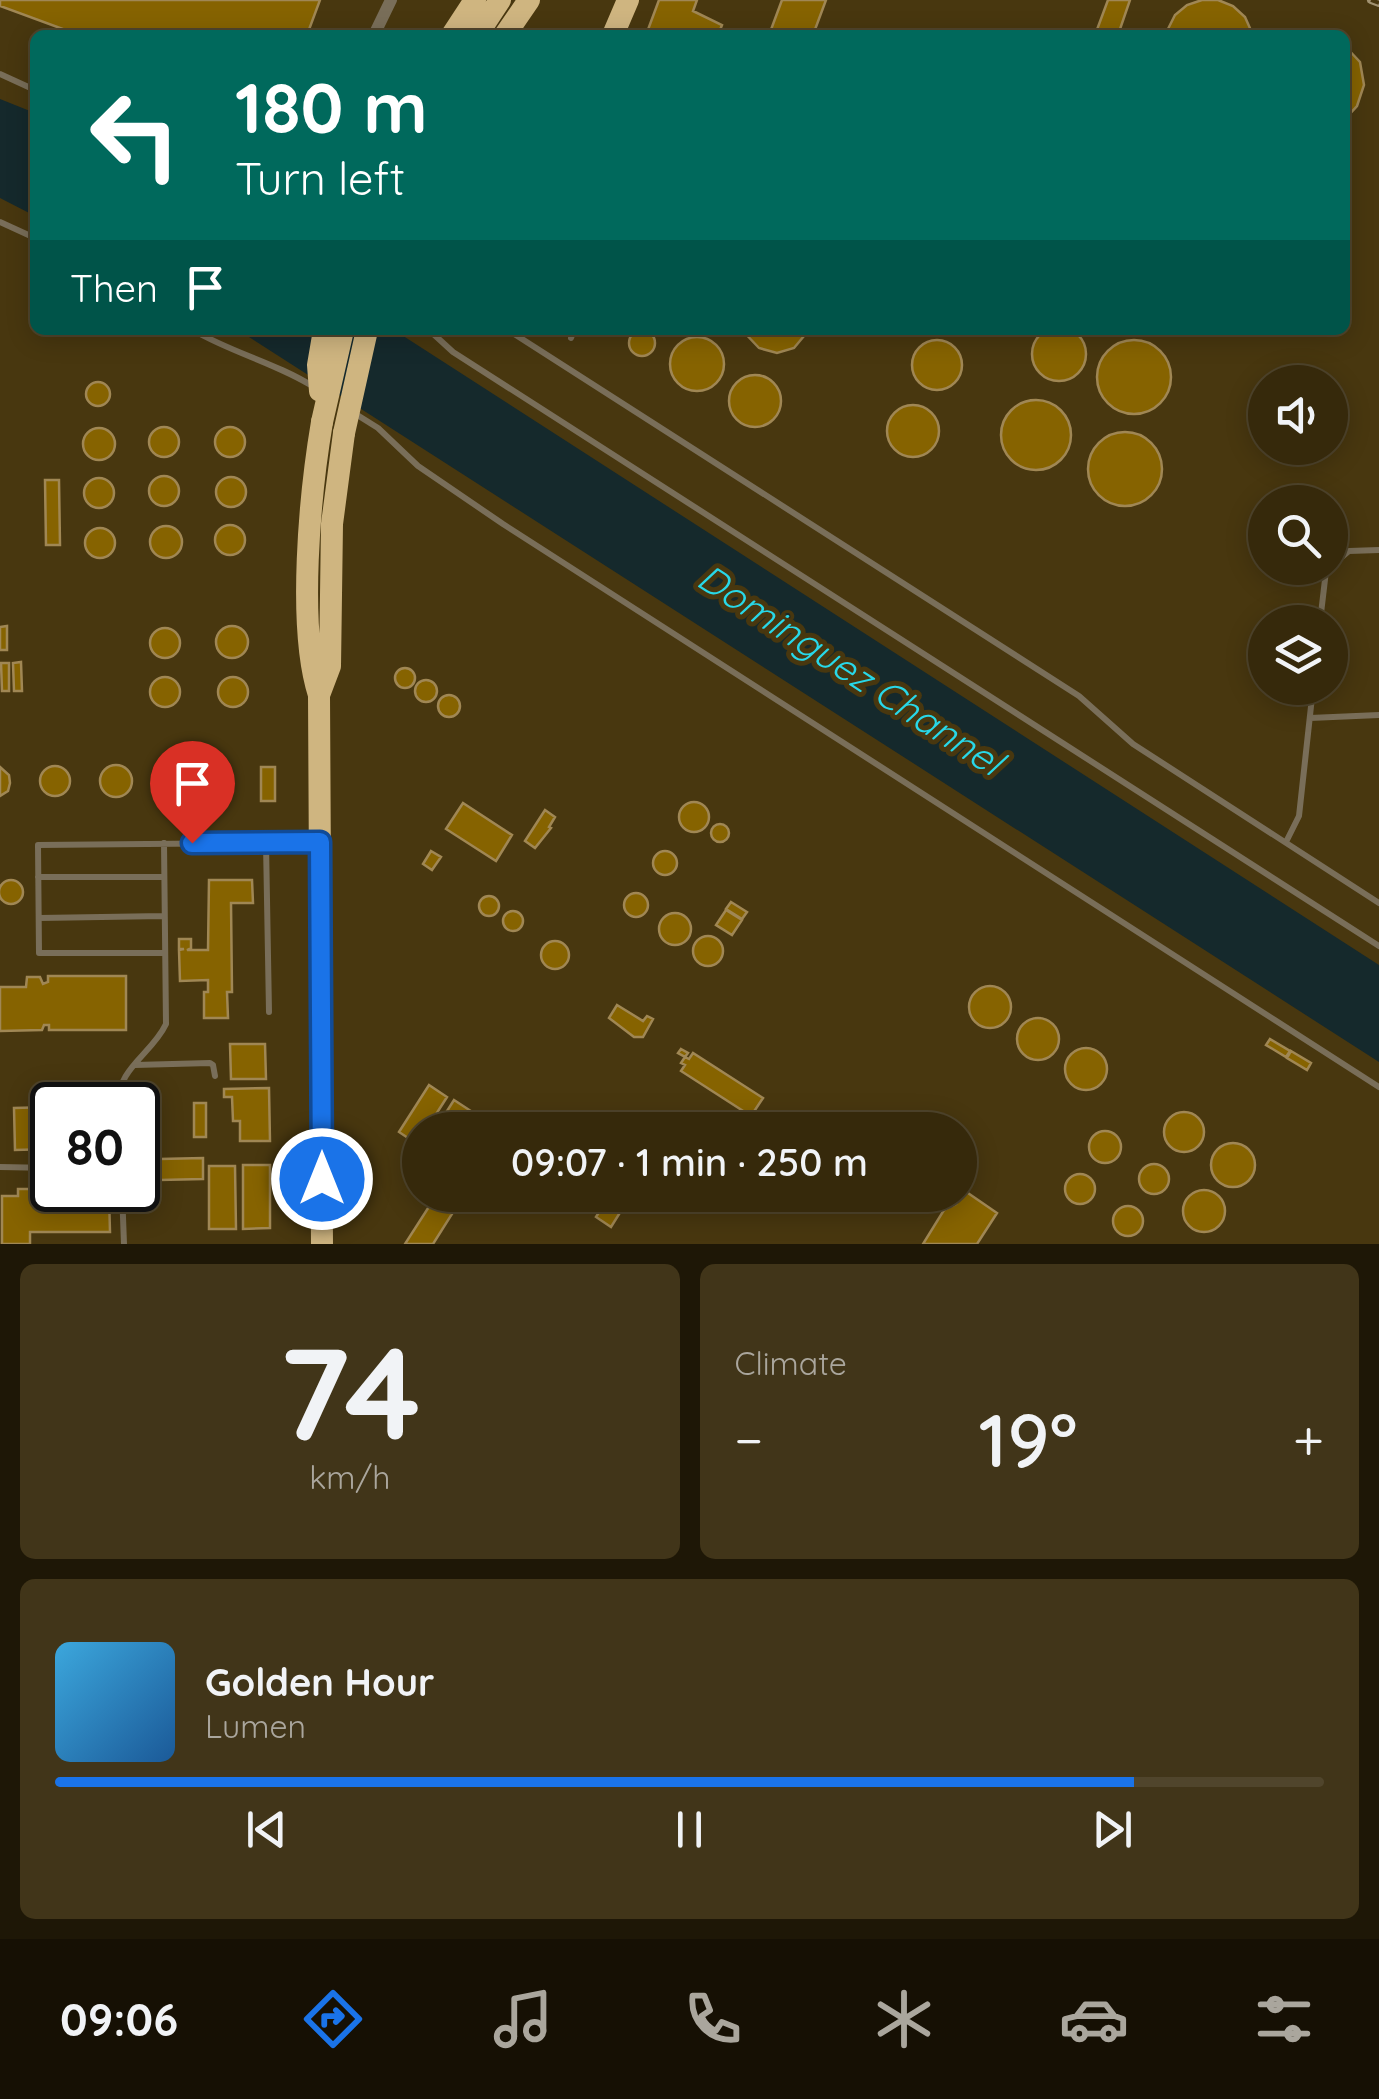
<!DOCTYPE html>
<html lang="en">
<head>
<meta charset="utf-8">
<style>
  :root { --surface:#36290b; --page:#413519; --text:#f1f3f6; --muted:#aaa69d; --line:#50452c; --accent:#1a73e8 }
  body { margin:0; font-family:Quicksand,sans-serif; background:var(--page); color:var(--text); height:100vh; display:flex; flex-direction:column; font-size:38px; white-space:nowrap }
  * { box-sizing:border-box; margin:0 }
  p { font-size:32px; color:var(--muted) }
  .icon { flex:none; width:55px; height:55px; fill:none; stroke:currentColor; stroke-width:2; stroke-linecap:round; stroke-linejoin:round }
  .map { position:relative; height:1244px; overflow:hidden }
  .details { display:flex; flex-direction:column; gap:20px; padding:20px; background:#1e1706; flex:1 }
  .details>* { flex:none }
  .hud { position:absolute; left:30px; top:30px; width:1320px; height:305px; border-radius:15px; box-shadow:0 5px 25px #0003,0 0 0 2px var(--line); background:#00695c; color:#fff; overflow:hidden }
  .buttons { position:absolute; left:1248px; top:365px; display:grid; gap:20px }
  .buttons a { display:grid; place-items:center; width:100px; height:100px; border-radius:50%; background:var(--surface); box-shadow:0 5px 25px #0003,0 0 0 2px var(--line); font-size:50px }
  .speed { position:absolute; left:30px; top:1082px; display:flex; gap:20px; font-size:50px; font-weight:700; text-align:center }
  .speed>* { display:grid; place-content:center; width:130px; height:130px; border-radius:50%; background:var(--surface); box-shadow:0 5px 25px #0003,0 0 0 2px var(--line); line-height:1 }
  .speed .limit { border:5px solid #111; border-radius:15px; background:#fff; color:#111 }
  .pin { position:absolute; display:grid; place-items:center; width:85px; height:85px; color:#fff; margin:-102px -42px; border-radius:50% 50% 50% 0; rotate:-45deg; box-shadow:0 0 10px #0007 }
  .pin .icon { rotate:45deg }
  .me { position:absolute; width:110px; margin:-55px; rotate:0deg; stroke-linejoin:round; filter:drop-shadow(0 0 8px #0008) }
  .turn { display:flex; align-items:center; gap:35px; height:210px; padding:0 40px; font-size:45px }
  .turn .icon { width:130px; height:130px; stroke-width:2.5 }
  .turn b { display:block; font-size:70px; line-height:85px }
  .then { display:flex; align-items:center; height:95px; padding:0 40px; background:#0003; gap:20px; font-size:38px }
  .big { font-size:75px; font-weight:600; line-height:1.1 }
  .details .tile { flex:1; display:flex; flex-direction:column; justify-content:center; gap:15px; min-width:0; padding:0 35px; border-radius:15px; background:var(--page) }
  .details .dial { align-items:center; gap:0 }
  .dial b { font-size:130px; line-height:1 }
  .song { display:flex; align-items:center; gap:30px }
  .cover { width:120px; height:120px; border-radius:15px; background:linear-gradient(135deg,hsl(200 70% 55%),hsl(210 70% 35%)) }
  .played { height:10px; border-radius:5px; background:linear-gradient(90deg,var(--accent) 85%,var(--line) 85%) }
  .keys { display:flex; justify-content:space-around; direction:ltr }
  .heat { display:flex; justify-content:space-between; align-items:center; font-size:55px; direction:ltr }
  .details .tiles { flex:1; display:grid; gap:20px; grid-template-columns:1fr 1fr }
  .tile:last-child { grid-column:span 2 }
  .trip { position:absolute; left:402px; top:1112px; width:575px; height:100px; border-radius:50px; background:var(--surface); box-shadow:0 5px 25px #0003,0 0 0 2px var(--line); font-weight:600; line-height:100px; text-align:center }
  .dock { display:flex; height:160px; justify-content:space-around; align-items:center; background:#161004; color:var(--muted) }
  .dock .icon { width:70px; height:70px }
  .dock .selected { color:var(--accent) }
  .dock b { font-size:45px; color:var(--text) }
  .map>svg:first-child { display:block }
</style>
</head>
<body>
<div class="map">
<svg width="1379" height="1244" viewBox="0 0 1379 1244">
  <rect width="100%" height="100%" fill="#48370f"/>
  <!-- water -->
  <path fill="#15292c" d="M0,99L35,113V216L0,198Z
    M238,330H394L1379,965V1062Z"/>
  <!-- building -->
  <path fill="#866300" stroke="#a08754" stroke-width="2.5" d="M0,0H320L307,35H79L0,6Z
    M659,0H697L693,11L722,25L718,35H646Z
    M782,0H826L813,35H769Z
    M1108,0H1130L1118,35H1095Z
    M1202,0H1218L1233,6L1245,17L1253,35H1165L1175,15L1187,5Z
    M1345,46L1360,62L1364,85L1357,106L1345,119Z
    M1032 354a27 27 0 1 1 54 0a27 27 0 1 1-54 0Z
    M742,330H809L794,348L777,353L759,348Z
    M629 343a13 13 0 1 1 26 0a13 13 0 1 1-26 0Z
    M670 364a27 27 0 1 1 54 0a27 27 0 1 1-54 0Z
    M1097 377a37 37 0 1 1 74 0a37 37 0 1 1-74 0Z
    M912 365a25 25 0 1 1 50 0a25 25 0 1 1-50 0Z
    M729 401a26 26 0 1 1 52 0a26 26 0 1 1-52 0Z
    M86 394a12 12 0 1 1 24 0a12 12 0 1 1-24 0Z
    M1001 435a35 35 0 1 1 70 0a35 35 0 1 1-70 0Z
    M887 431a26 26 0 1 1 52 0a26 26 0 1 1-52 0Z
    M215 442a15 15 0 1 1 30 0a15 15 0 1 1-30 0Z
    M149 442a15 15 0 1 1 30 0a15 15 0 1 1-30 0Z
    M83 444a16 16 0 1 1 32 0a16 16 0 1 1-32 0Z
    M1088 469a37 37 0 1 1 74 0a37 37 0 1 1-74 0Z
    M149 491a15 15 0 1 1 30 0a15 15 0 1 1-30 0Z
    M216 492a15 15 0 1 1 30 0a15 15 0 1 1-30 0Z
    M84 493a15 15 0 1 1 30 0a15 15 0 1 1-30 0Z
    M45,480H59L60,545H46Z
    M215 540a15 15 0 1 1 30 0a15 15 0 1 1-30 0Z
    M150 542a16 16 0 1 1 32 0a16 16 0 1 1-32 0Z
    M85 543a15 15 0 1 1 30 0a15 15 0 1 1-30 0Z
    M7,626V650H0V627Z
    M216 642a16 16 0 1 1 32 0a16 16 0 1 1-32 0Z
    M150 643a15 15 0 1 1 30 0a15 15 0 1 1-30 0Z
    M21,662L22,691H14L13,663Z
    M1,663H9V691H2Z
    M395 678a10 10 0 1 1 20 0a10 10 0 1 1-20 0Z
    M150 692a15 15 0 1 1 30 0a15 15 0 1 1-30 0Z
    M218 692a15 15 0 1 1 30 0a15 15 0 1 1-30 0Z
    M415 691a11 11 0 1 1 22 0a11 11 0 1 1-22 0Z
    M438 706a11 11 0 1 1 22 0a11 11 0 1 1-22 0Z
    M160 780a16 16 0 1 1 32 0a16 16 0 1 1-32 0Z
    M100 781a16 16 0 1 1 32 0a16 16 0 1 1-32 0Z
    M40 781a15 15 0 1 1 30 0a15 15 0 1 1-30 0Z
    M0,767L9,775L10,783L8,791L0,796Z
    M261,767H275V801H261Z
    M679 817a15 15 0 1 1 30 0a15 15 0 1 1-30 0Z
    M463,803L512,835L496,861L446,829Z
    M545,810L555,817L549,827L551,828L535,848L525,841Z
    M711 833a9 9 0 1 1 18 0a9 9 0 1 1-18 0Z
    M431,851L441,857L432,870L423,864Z
    M653 863a12 12 0 1 1 24 0a12 12 0 1 1-24 0Z
    M209,880H252L253,903H231L232,992H227L228,1018H204V992H208V980L180,981L179,950L184,949H179V939H191V948L187,950H208Z
    M-1 892a12 12 0 1 1 24 0a12 12 0 1 1-24 0Z
    M624 905a12 12 0 1 1 24 0a12 12 0 1 1-24 0Z
    M479 906a10 10 0 1 1 20 0a10 10 0 1 1-20 0Z
    M731,902L747,912L742,919L726,909Z
    M726,910L742,920L732,935L716,925Z
    M503 921a10 10 0 1 1 20 0a10 10 0 1 1-20 0Z
    M659 929a16 16 0 1 1 32 0a16 16 0 1 1-32 0Z
    M693 951a15 15 0 1 1 30 0a15 15 0 1 1-30 0Z
    M541 955a14 14 0 1 1 28 0a14 14 0 1 1-28 0Z
    M48,976H126V1030H49V1025H44L42,1030L0,1031V987H26L27,977H40L43,984L48,982Z
    M969 1007a21 21 0 1 1 42 0a21 21 0 1 1-42 0Z
    M617,1005L643,1021L647,1016L653,1019L643,1037H634L609,1018Z
    M1017 1039a21 21 0 1 1 42 0a21 21 0 1 1-42 0Z
    M1270,1039L1290,1051L1286,1057L1266,1045Z
    M230,1044H265L266,1079H231Z
    M1065 1069a21 21 0 1 1 42 0a21 21 0 1 1-42 0Z
    M681,1049L688,1053L685,1057L689,1059L693,1053L763,1098L751,1116L681,1071L685,1065L681,1063L685,1057L678,1053Z
    M1291,1051L1311,1063L1307,1070L1287,1058Z
    M429,1085L447,1097L426,1130H420L417,1144L399,1132Z
    M269,1088L270,1141H240V1121H233L232,1097H224V1089Z
    M454,1100L474,1113L463,1130H435Z
    M194,1103H206V1137H194Z
    M52,1107V1149L15,1150L14,1108Z
    M1164 1132a20 20 0 1 1 40 0a20 20 0 1 1-40 0Z
    M475,1113L499,1129L498,1130H465Z
    M1089 1147a16 16 0 1 1 32 0a16 16 0 1 1-32 0Z
    M1211 1165a22 22 0 1 1 44 0a22 22 0 1 1-44 0Z
    M203,1158V1179L160,1180V1159Z
    M1139 1179a15 15 0 1 1 30 0a15 15 0 1 1-30 0Z
    M243,1165H270V1228L243,1229Z
    M209,1166H235L236,1229H209Z
    M1065 1189a15 15 0 1 1 30 0a15 15 0 1 1-30 0Z
    M18,1189H42V1196L77,1195V1190H106V1195H109L110,1232H30V1244H2V1196H18Z
    M1183 1211a21 21 0 1 1 42 0a21 21 0 1 1-42 0Z
    M965,1191L997,1213L977,1244H923L944,1210L956,1204Z
    M610,1195L626,1203L611,1227L596,1217Z
    M432,1202L452,1214L433,1244H405Z
    M1113 1221a15 15 0 1 1 30 0a15 15 0 1 1-30 0Z"/>
  <g fill="none" stroke-linecap="round" stroke-linejoin="round">
    <!-- lane -->
    <path stroke="#796e59" stroke-width="6" d="M0,74L35,90
      M0,222L35,238
      M193,330C232,353 276,363 314,387
      M429,330L453,352L1379,946
      M508,330L1079,696L1133,744L1379,903
      M571,338L574,330
      M354,413L378,428L418,466L503,524L1379,1087
      M1330,567L1349,551L1379,550
      M1320,622L1326,571L1330,568
      M1310,718L1379,715
      M1286,842L1299,816L1313,688
      M38,877H164
      M39,918L164,916
      M165,953H39L38,845L266,843
      M269,1012L266,843L314,842
      M135,1065L210,1063L213,1065L215,1076
      M118,1105C117,1068 152,1054 166,1024L164,843
      M0,1167L52,1168
      M122,1190L124,1244"/>
    <!-- street -->
    <path stroke="#796e59" stroke-width="12" d="M374,35L391,0"/>
    <!-- highway -->
    <path stroke="#cfb580" stroke-width="22" d="M452,35L475,0
      M477,35L500,0
      M505,35L529,0
      M613,35L628,0
      M322,422C310,493 297,627 319,695L322,1244
      M319,695L330,666L332,524L344,433"/>
    <!-- rail casing -->
    <g stroke="#a19271" stroke-width="8">
      <path id="rail" d="M1371,0L1379,3"/>
    </g>
    <!-- rail -->
    <use href="#rail" stroke="#48370f" stroke-width="4" stroke-dasharray="11" stroke-linecap="butt"/>
    <!-- highway-bridge -->
    <path stroke="#cfb580" stroke-width="22" d="M320,391L318,365L324,330
      M322,422L343,330
      M344,433L367,330"/>
  </g>
  <g fill="none" stroke-linecap="round" stroke-linejoin="round">
    <!-- route casing -->
    <g stroke="#114b97" stroke-width="25">
      <path id="route" d="M192,843L320,842L322,1179"/>
    </g>
    <!-- route -->
    <use href="#route" stroke="#1a73e8" stroke-width="18"/>
  </g>
  <g text-anchor="middle" stroke-width="10" stroke-linejoin="round" paint-order="stroke">
    <!-- water labels -->
    <g font-size="38" font-style="italic" fill="#28d8e8" stroke="#48370f">
      <text transform="translate(850 670) rotate(33)" y="13">Dominguez Channel</text>
    </g>
  </g>
</svg>
<div class="buttons">
<a><svg class="icon" aria-label="sound" viewBox="0 0 24 24"><path d="M4 9h4l5-4v14l-5-4H4zM17 9q2 3 0 6"/></svg></a>
<a><svg class="icon" aria-label="search" viewBox="0 0 24 24"><circle cx="10" cy="10" r="6"/><path d="M15 15l6 6"/></svg></a>
<a><svg class="icon" aria-label="layers" viewBox="0 0 24 24"><path d="M12 4l9 5-9 5-9-5zM3 14l9 5 9-5"/></svg></a>
</div>
<div class="speed"><div class="limit">80</div></div>
<div class="pin" style="left:192px;top:843px;background:#d93025"><svg class="icon" aria-label="arrive" viewBox="0 0 24 24"><path d="M6 21V4h12l-3 4 3 4H6"/></svg></div>
<svg class="me" style="left:322px;top:1179px" viewBox="-20 -20 40 40"><circle r="17" fill="#1a73e8" stroke="#fff" stroke-width="3"/><path d="M0-11L8 9 0 5-8 9z" fill="#fff"/></svg>
<div class="trip">09:07 · 1 min · 250 m</div>
<div class="hud">
<div class="turn"><svg class="icon" aria-label="left" viewBox="0 0 24 24"><path d="M17 20v-9H6M10 6l-5 5 5 5"/></svg><div><b>180 m</b>Turn left</div></div>
<div class="then">Then<svg class="icon" aria-label="arrive" viewBox="0 0 24 24"><path d="M6 21V4h12l-3 4 3 4H6"/></svg></div>
</div>
</div>
<section class="details">
<div class="tiles">
<div class="tile dial"><b>74</b><p>km/h</p></div>
<div class="tile"><p>Climate</p>
<div class="heat"><a>−</a><b class="big">19°</b><a>+</a></div>
</div>
<div class="tile">
<div class="song"><i class="cover"></i><div><b>Golden Hour</b><p>Lumen</p></div></div>
<div class="played"></div>
<div class="keys"><svg class="icon" aria-label="previous" viewBox="0 0 24 24"><path d="M18 5L8 12l10 7zM5 5v14"/></svg><svg class="icon" aria-label="pause" viewBox="0 0 24 24"><path d="M8 5v14M16 5v14"/></svg><svg class="icon" aria-label="next" viewBox="0 0 24 24"><path d="M6 5l10 7-10 7zM19 5v14"/></svg></div>
</div>
</div>
</section>
<nav class="dock">
<b>09:06</b>
<svg class="icon selected" aria-label="directions" viewBox="0 0 24 24"><path d="M12 3l9 9-9 9-9-9zM9 14v-3h6M13 9l2 2-2 2"/></svg>
<svg class="icon" aria-label="music" viewBox="0 0 24 24"><path d="M9 18V5l10-2v13"/><circle cx="6" cy="18" r="3"/><circle cx="16" cy="16" r="3"/></svg>
<svg class="icon" aria-label="phone" viewBox="0 0 24 24"><path d="M5 4h4l2 5-3 2q2 4 5 5l2-3 5 2v4C11 20 4 13 5 4z"/></svg>
<svg class="icon" aria-label="climate" viewBox="0 0 24 24"><path d="M12 3v18M4 7l16 10M4 17L20 7"/></svg>
<svg class="icon" aria-label="car" viewBox="0 0 24 24"><path d="M5 17H2v-5l4-1 3-4h7l3 4 3 1v5h-3M9 17h6M6 11h13"/><circle cx="7" cy="17" r="2"/><circle cx="17" cy="17" r="2"/></svg>
<svg class="icon" aria-label="filters" viewBox="0 0 24 24"><path d="M4 7h16M4 17h16"/><circle cx="9" cy="7" r="2"/><circle cx="15" cy="17" r="2"/></svg>
</nav>
</body>
</html>
